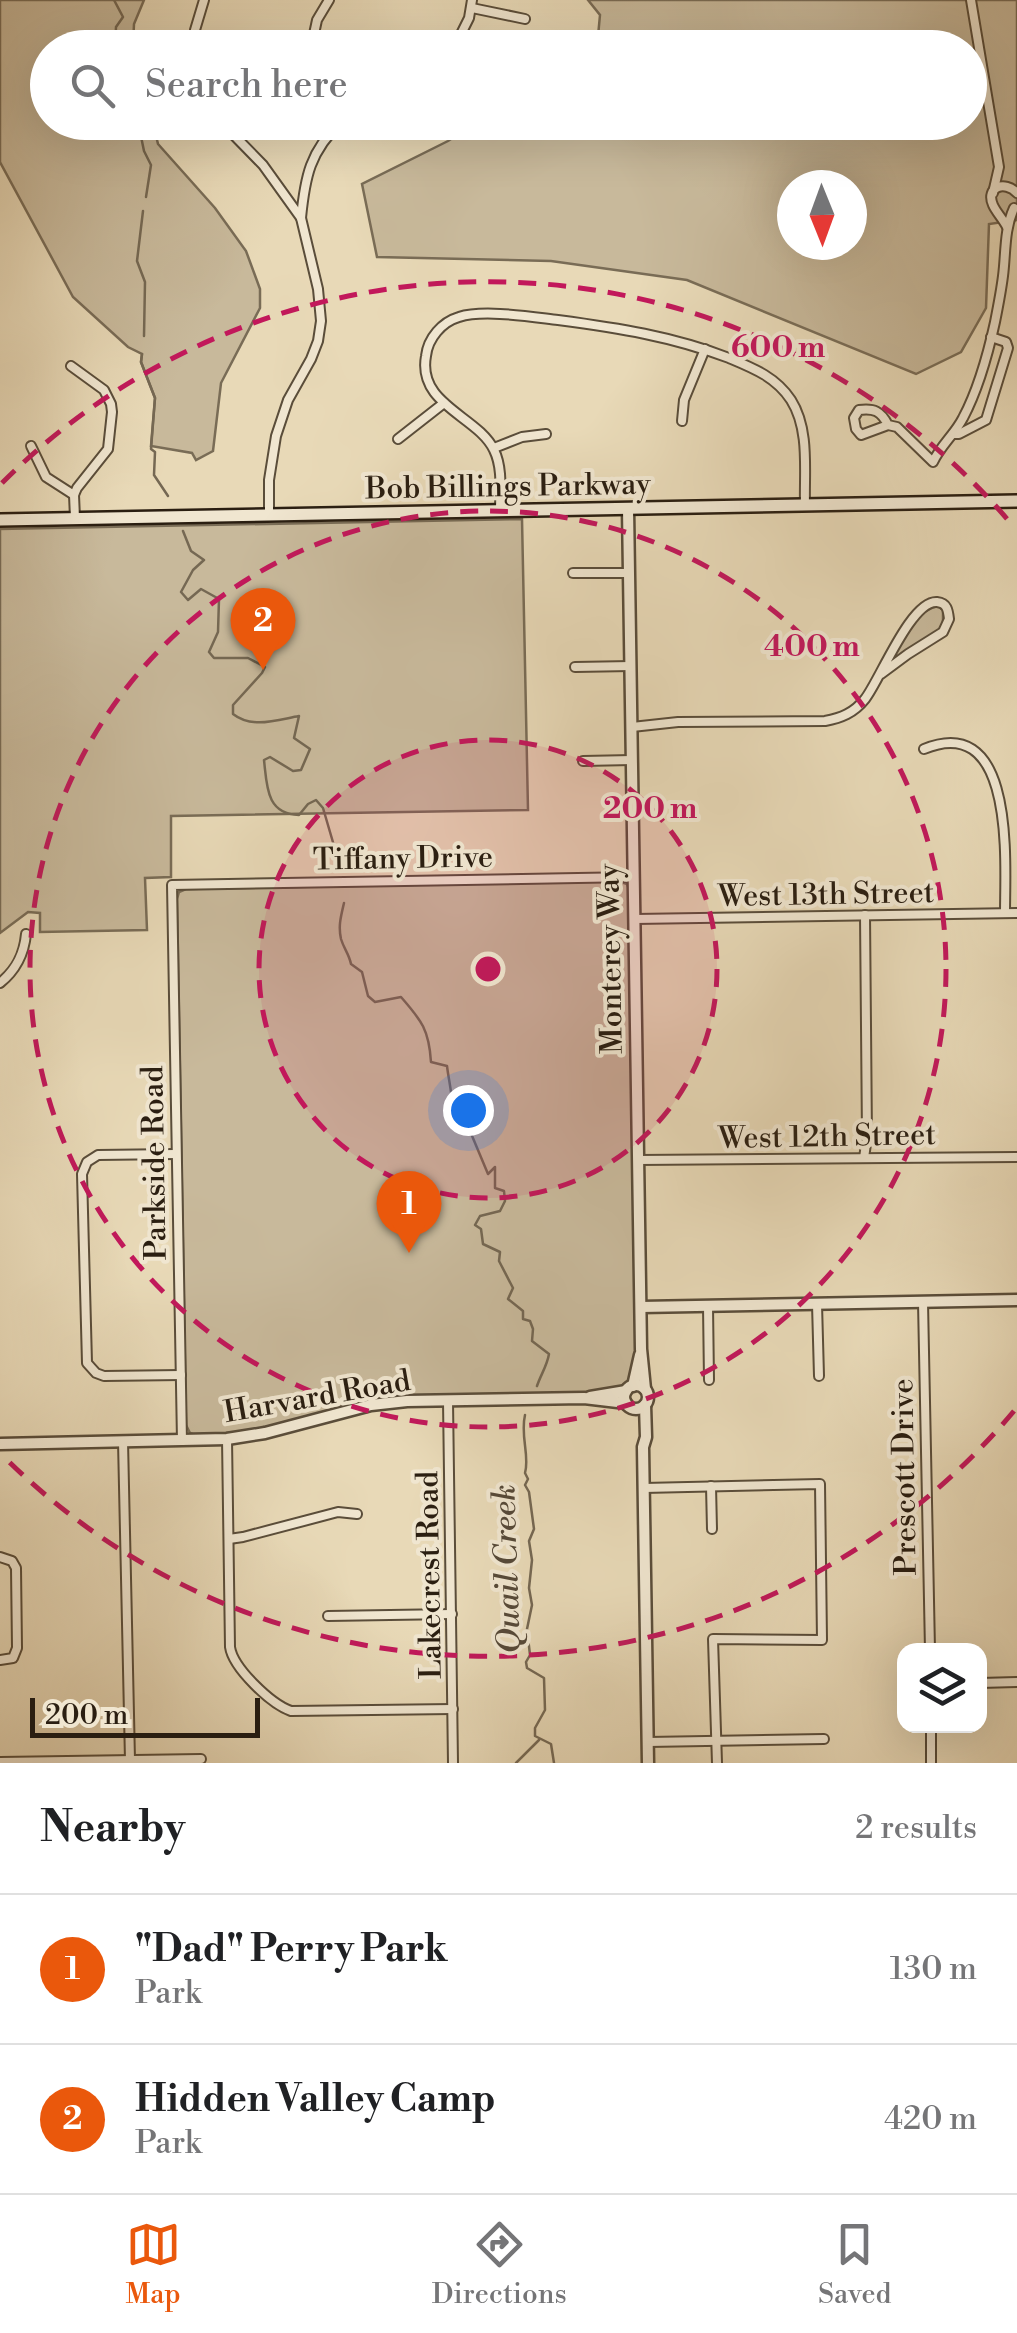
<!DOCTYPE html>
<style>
body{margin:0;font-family:"Libre Bodoni",serif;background:#f2f2f2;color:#202124}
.controls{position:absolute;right:30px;bottom:30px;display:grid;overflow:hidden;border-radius:20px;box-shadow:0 10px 40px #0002}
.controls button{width:90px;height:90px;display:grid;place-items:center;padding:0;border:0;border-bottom:2px solid #e0e0e0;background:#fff;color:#202124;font:50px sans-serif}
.compass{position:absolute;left:777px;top:170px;width:90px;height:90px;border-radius:50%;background:#fff;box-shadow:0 10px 40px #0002;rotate:179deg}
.scale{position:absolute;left:30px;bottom:25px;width:230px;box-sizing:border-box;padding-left:10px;border:5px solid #2a1e11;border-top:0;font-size:28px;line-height:35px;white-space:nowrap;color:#2a1e11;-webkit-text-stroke:8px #f0e6d0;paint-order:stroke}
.you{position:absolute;left:468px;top:1110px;width:35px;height:35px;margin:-25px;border:8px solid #fff;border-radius:50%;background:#1a73e8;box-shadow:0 0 0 15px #1a73e833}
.badge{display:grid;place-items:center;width:65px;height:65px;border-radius:50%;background:#ea580c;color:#fff;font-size:32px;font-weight:700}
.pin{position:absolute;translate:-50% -82px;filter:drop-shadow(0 2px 5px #0008)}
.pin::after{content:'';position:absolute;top:52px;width:35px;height:30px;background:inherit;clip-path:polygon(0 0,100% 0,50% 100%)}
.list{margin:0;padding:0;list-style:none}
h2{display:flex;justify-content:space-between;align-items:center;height:130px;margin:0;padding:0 40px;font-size:42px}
h2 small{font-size:32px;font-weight:400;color:#757577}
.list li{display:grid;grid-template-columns:65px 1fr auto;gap:30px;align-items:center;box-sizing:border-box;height:150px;padding:0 40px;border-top:2px solid #e0e0e0}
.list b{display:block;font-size:38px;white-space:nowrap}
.list p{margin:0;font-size:32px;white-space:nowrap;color:#757577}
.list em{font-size:32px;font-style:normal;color:#757577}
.icon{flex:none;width:55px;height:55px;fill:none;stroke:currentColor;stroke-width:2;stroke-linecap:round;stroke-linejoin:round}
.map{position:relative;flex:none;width:1017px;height:1763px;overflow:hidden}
.search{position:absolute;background:#fff;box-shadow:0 10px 40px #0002;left:30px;right:30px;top:30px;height:110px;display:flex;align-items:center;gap:25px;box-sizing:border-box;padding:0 35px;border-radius:55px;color:#757577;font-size:38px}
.sheet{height:430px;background:#fff}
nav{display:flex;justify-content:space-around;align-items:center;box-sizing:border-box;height:140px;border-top:2px solid #e0e0e0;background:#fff;font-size:28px;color:#757577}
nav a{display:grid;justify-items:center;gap:5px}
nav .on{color:#ea580c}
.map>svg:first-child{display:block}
.green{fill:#c8b99b;stroke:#796c56;stroke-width:2.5;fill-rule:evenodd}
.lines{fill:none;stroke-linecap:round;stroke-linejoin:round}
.stream{stroke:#756853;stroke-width:2.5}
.minor-casing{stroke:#5a4d3a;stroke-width:12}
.tertiary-casing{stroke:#5a4d3a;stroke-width:15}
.secondary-casing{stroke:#2a1e11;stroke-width:16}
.minor{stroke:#f0e6d0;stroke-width:8}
.tertiary{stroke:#f0e6d0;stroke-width:10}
.secondary{stroke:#f0e6d0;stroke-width:11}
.ring{fill:none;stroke:#c2185b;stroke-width:5;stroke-dasharray:18 12}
.labels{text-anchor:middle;stroke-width:8;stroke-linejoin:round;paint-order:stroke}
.street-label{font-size:30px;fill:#2a1e11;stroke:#f0e6d0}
.water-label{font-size:32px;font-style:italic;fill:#564938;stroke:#f0e6d0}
.centre{fill:#c2185b;stroke:#f0e6d0;stroke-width:5}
.ring-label{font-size:30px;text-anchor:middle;font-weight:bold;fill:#c2185b;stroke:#f0e6d0;stroke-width:8;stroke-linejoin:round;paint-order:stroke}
</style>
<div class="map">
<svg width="1017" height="1763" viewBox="0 0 1017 1763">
<rect width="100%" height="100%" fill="#e8d9b7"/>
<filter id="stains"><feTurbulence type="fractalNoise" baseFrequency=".002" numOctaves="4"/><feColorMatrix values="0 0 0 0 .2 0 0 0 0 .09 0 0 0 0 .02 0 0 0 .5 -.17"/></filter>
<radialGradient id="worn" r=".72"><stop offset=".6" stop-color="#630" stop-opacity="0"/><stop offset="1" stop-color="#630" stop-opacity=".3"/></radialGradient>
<g class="green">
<polygon points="0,0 144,0 134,24 133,47 48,48 48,122 153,123 158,144 215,208 246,251 260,289 260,308 221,383 213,451 196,460 192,453 151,446 155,398 141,362 142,354 128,347 73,297 0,162"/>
<path d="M588 0H1017V220L989 224 986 308 961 352 916 374 687 280 551 261 377 257 362 184 448 141 476 123 970 122V48L597 47 600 15ZM792 185H852V245H792Z"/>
<polygon points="522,519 528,810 171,816 171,877 145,878 147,930 40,932 40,913 28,912 0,933 0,529"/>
<path d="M938 606 943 610V624L938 631 887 667C900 645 912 611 938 606Z"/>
<polygon points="618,881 627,884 629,889 636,1353 630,1384 619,1390 569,1394 354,1405 256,1430 198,1436 190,1433 186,1425 177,899 179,892 186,889"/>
</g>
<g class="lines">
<g class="stream">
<polyline points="114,0 123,17 116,27 115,48"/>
<polyline points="138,122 144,151 151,165 146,197"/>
<polyline points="143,211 137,261 145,282 144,336"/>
<polyline points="142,354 141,362 155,398 151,449 155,452 154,475 168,496"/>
<path d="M183 531 191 551 204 560 193 570 181 592 188 600 201 589 219 599 218 632 209 652 214 658H248L265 667 262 673 233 705V714C252 729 277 720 299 716L294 738 310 749 301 770 293 771 270 757 264 760C267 786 266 814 299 815L308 804 316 800 323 808 337 856"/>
<path d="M344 903C341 916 338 926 341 939 344 949 349 954 351 964L362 972 368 996 375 1002 401 997C422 1021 429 1030 431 1062L447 1066C449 1083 454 1100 452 1116L470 1131 488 1174 495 1167V1188L504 1191 505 1201 500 1211 480 1216 475 1225 481 1229 483 1244 500 1252 499 1261 513 1288 508 1299 523 1311V1319L530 1321 533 1329 532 1341 549 1354C547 1366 541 1374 537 1386"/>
<path d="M525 1415C520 1436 530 1456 525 1473L528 1479 525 1485 529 1492 534 1529 529 1541 532 1560 529 1588 532 1605 527 1629 530 1655 526 1662 527 1668 544 1678 545 1710 535 1728V1736L551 1744 554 1763"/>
<polyline points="516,1763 539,1740"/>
</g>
<defs>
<g id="minor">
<polyline points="971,0 999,167 993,193"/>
<polyline points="472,8 525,19"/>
<polyline points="195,48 195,30 204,0"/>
<polyline points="311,48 317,20 329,0"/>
<polyline points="454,48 469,18 472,0"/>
<polyline points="221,122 263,165 301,218 318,289 321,321 318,341 311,359 288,400 276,436 269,480 269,515"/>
<path d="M301 218C305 177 310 151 341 122"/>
<path d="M1007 227C1003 219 996 212 993 205 985 187 1005 180 1017 193"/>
<polyline points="71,366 104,390 111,404 112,412 108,449 77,488 74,495 75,518"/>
<polyline points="682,421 684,400 705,349"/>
<path d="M888 425C881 411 874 408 859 410L854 418 856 429 861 435 888 425 897 427 933 462C941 445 955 434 963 418 979 388 988 354 995 322 998 307 1001 292 1003 276 1006 253 1004 230 1014 208"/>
<polyline points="953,434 959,434 986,420 1008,348 1006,342 991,337"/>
<polyline points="398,439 444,403"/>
<polyline points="31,446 46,477 74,495"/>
<polyline points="494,448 522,437 546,434"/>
<path d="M500 511C500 492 503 468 494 450 478 416 417 405 426 356 428 338 442 322 459 317 483 309 532 317 558 320 618 328 671 336 729 358 753 368 776 377 791 400 810 430 804 471 805 505"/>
<polyline points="573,573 629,573"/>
<polyline points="575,667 631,666"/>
<path d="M632 727 678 722 825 721C841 718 854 713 865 699 880 680 911 600 937 602 947 603 948 610 949 619L943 632 908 654 881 674"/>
<path d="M924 749C1016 711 1005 863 1005 913"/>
<polyline points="583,761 632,760"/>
<polyline points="635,919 1017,913"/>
<path d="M0 983C16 970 24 955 26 934"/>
<polyline points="176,1154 98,1155 87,1162 82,1174 87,1363 96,1373 104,1376 181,1375"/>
<polyline points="864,1158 867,1137 865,915"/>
<polyline points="638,1160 1017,1157"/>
<polyline points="923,1302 930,1650"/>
<polyline points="817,1304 819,1376"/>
<polyline points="708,1306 709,1380"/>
<polyline points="448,1401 453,1763"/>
<path d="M227 1439 230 1647C233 1668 271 1704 291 1711L453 1709"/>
<polyline points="123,1441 130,1760"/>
<polyline points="182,1441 172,885 634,877"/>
<polyline points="711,1486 712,1529"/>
<polyline points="644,1488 820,1484 822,1640 713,1639 717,1763"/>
<polyline points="229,1539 243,1537 338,1512 357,1514"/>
<polyline points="0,1557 12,1561 16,1568 17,1648 13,1658 0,1660"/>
<polyline points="328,1616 452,1614"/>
<polyline points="980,1683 1017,1682"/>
<polyline points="931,1726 931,1763"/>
<polyline points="648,1742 824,1739"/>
<polyline points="0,1762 201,1759"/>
</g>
<g id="tertiary">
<polyline points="628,509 641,1349 645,1389"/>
<polyline points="641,1307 1017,1300"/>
<circle cx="636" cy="1397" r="12"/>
<polyline points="633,1386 640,1355"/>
<polyline points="590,1397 626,1391"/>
<polyline points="645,1405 646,1437 643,1447 648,1763"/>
<polyline points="0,1444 227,1439 265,1433 371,1405 407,1401 584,1398 626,1403"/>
</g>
<polyline id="secondary" points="0,520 1017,501"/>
</defs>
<use href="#minor" class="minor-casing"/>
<use href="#tertiary" class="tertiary-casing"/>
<use href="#secondary" class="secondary-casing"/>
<use href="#minor" class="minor"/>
<use href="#tertiary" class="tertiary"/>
<use href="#secondary" class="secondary"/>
</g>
<circle cx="488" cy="969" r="229" fill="#c2185b" fill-opacity=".12"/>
<g class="ring">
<circle cx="488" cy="969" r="229"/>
<circle cx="488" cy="969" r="458"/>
<path d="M1014 1411A687 687 0 0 1 2 1455M2 483A687 687 0 0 1 1014 527"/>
</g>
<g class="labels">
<g class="street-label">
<text transform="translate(508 486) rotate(-1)" y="10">Bob Billings Parkway</text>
<text transform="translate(403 858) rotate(-1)" y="10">Tiffany Drive</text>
<text transform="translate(826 894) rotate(-1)" y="10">West 13th Street</text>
<text transform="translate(610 959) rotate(-91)" y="10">Monterey Way</text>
<text transform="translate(827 1136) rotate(-1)" y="10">West 12th Street</text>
<text transform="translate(154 1163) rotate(-91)" y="10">Parkside Road</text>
<text transform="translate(317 1396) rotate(-10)" y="10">Harvard Road</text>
<text transform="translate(904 1477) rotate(-91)" y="10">Prescott Drive</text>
<text transform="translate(429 1575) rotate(-91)" y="10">Lakecrest Road</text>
</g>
<g class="water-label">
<text transform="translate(506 1569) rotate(-92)" y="11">Quail Creek</text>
</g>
</g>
<circle cx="488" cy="969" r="15" class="centre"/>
<g class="ring-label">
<text x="778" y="357">600 m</text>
<text x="812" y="656">400 m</text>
<text x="650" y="818">200 m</text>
</g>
<rect width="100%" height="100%" filter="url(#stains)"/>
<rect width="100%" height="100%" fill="url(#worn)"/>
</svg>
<div class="controls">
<button><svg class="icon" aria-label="layers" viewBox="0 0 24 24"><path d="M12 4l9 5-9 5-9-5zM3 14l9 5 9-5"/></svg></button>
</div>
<svg class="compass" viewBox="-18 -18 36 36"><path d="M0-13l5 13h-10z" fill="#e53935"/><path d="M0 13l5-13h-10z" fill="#757577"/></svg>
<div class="scale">200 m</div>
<div class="you"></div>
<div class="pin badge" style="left:409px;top:1253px">1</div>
<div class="pin badge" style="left:263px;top:670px">2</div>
<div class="search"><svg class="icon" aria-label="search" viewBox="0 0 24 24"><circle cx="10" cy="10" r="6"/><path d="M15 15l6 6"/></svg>Search here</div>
</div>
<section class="sheet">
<h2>Nearby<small>2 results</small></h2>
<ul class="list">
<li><span class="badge">1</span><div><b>&quot;Dad&quot; Perry Park</b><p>Park</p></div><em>130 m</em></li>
<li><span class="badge">2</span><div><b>Hidden Valley Camp</b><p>Park</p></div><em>420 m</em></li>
</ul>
</section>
<nav>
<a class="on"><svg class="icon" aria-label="map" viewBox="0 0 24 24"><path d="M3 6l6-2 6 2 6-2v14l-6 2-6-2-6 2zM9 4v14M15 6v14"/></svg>Map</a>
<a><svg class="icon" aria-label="directions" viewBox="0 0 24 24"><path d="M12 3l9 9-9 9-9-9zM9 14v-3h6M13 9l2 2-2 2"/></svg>Directions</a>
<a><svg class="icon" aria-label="saved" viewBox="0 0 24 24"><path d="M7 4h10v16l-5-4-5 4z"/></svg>Saved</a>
</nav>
